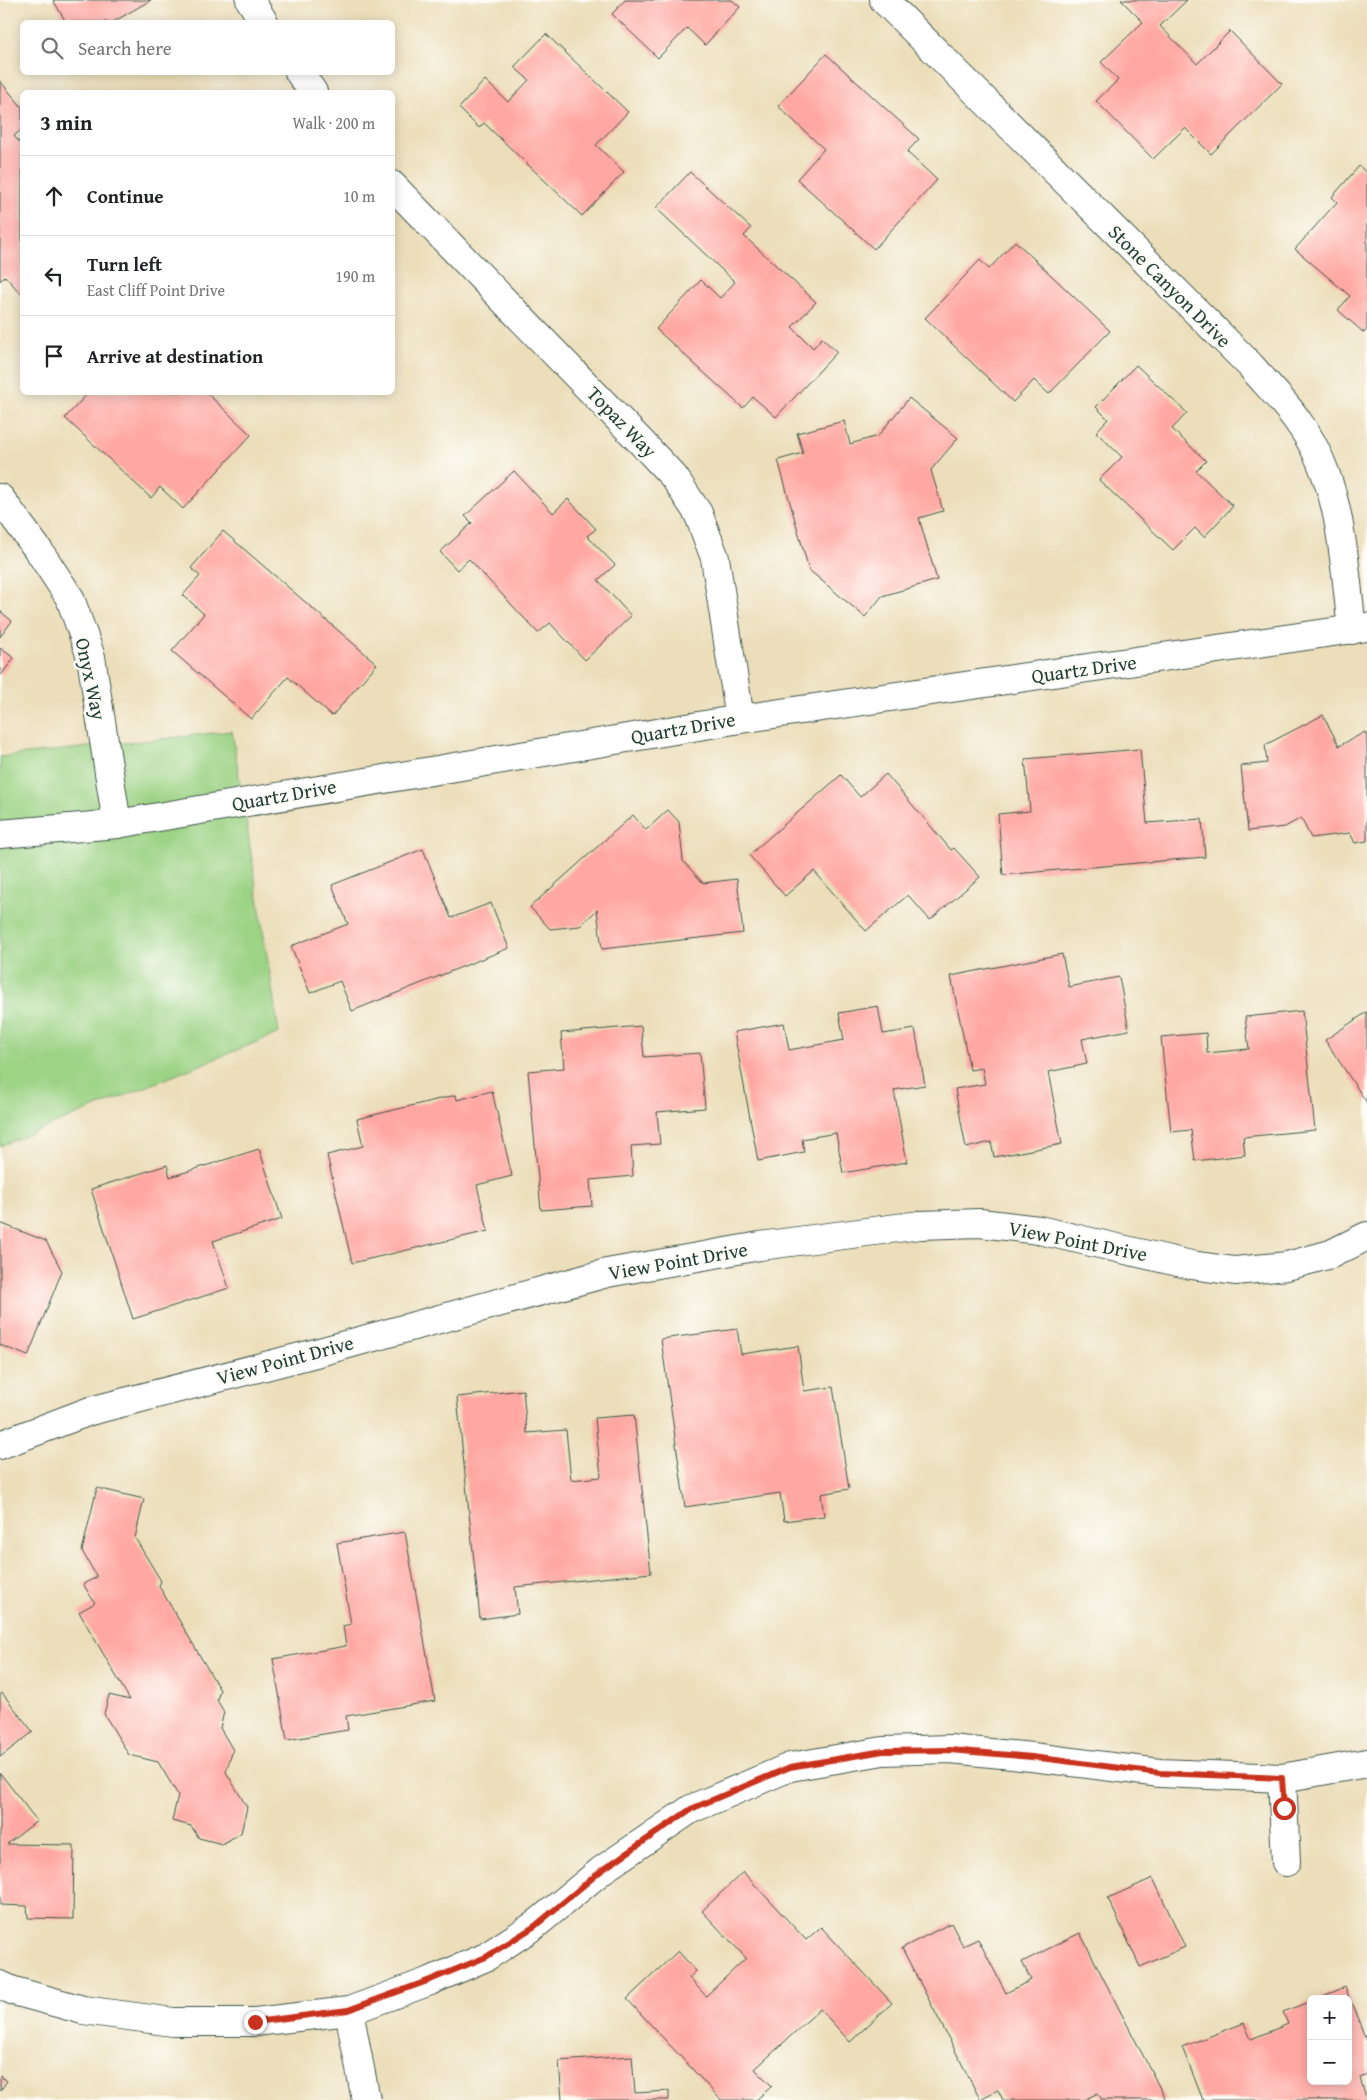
<!DOCTYPE html>
<meta charset="utf-8">
<style>
body{margin:0;font-family:"Gentium Book Plus",serif;background:#f6f6f6;color:#202124}
.controls{position:absolute;right:15px;bottom:15px;display:grid;overflow:hidden;border-radius:8px;box-shadow:0 2px 12px #0003}
.controls button{width:45px;height:45px;display:grid;place-items:center;padding:0;border:0;border-bottom:1px solid #e0e0e0;background:#fff;color:#202124;font:25px sans-serif}
.stop{position:absolute;width:15px;height:15px;margin:-11px;border:4px solid #c8321e;border-radius:50%;background:#fff}
.stop.end{background:#c8321e;border-color:#fff;box-shadow:0 1px 5px #0008}
.list{margin:0;padding:0;list-style:none}
h2{display:flex;justify-content:space-between;align-items:center;height:65px;margin:0;padding:0 20px;font-size:21px}
h2 small{font-size:16px;font-weight:400;color:#757577}
.list li{display:grid;grid-template-columns:32px 1fr auto;gap:15px;align-items:center;box-sizing:border-box;height:80px;padding:0 20px;border-top:1px solid #e0e0e0}
.list b{display:block;font-size:19px;white-space:nowrap}
.list p{margin:0;font-size:16px;white-space:nowrap;color:#757577}
.list em{font-size:16px;font-style:normal;color:#757577}
.icon{flex:none;width:28px;height:28px;fill:none;stroke:currentColor;stroke-width:2;stroke-linecap:round;stroke-linejoin:round}
.map{position:relative;flex:none;width:1367px;height:2100px;overflow:hidden}
.search{position:absolute;background:#fff;box-shadow:0 2px 12px #0003;left:20px;top:20px;width:375px;height:55px;display:flex;align-items:center;gap:12px;box-sizing:border-box;padding:0 18px;border-radius:8px;color:#757577;font-size:19px}
.panel{position:absolute;background:#fff;box-shadow:0 2px 12px #0003;left:20px;top:90px;width:375px;height:305px;border-radius:8px}
.map>svg:first-child{display:block}
.green{fill:#9cd385;stroke:#5e885c}
.building{fill:#ffa8a3}
.lines{fill:none;stroke-linecap:round;stroke-linejoin:round}
.minor-casing{stroke:#3e5548;stroke-width:30}
.minor{stroke:#fff;stroke-width:28}
.route{stroke:#c8321e;stroke-width:6}
.labels{text-anchor:middle;stroke-width:5;stroke-linejoin:round;paint-order:stroke}
.street-label{font-size:20px;fill:#1f3d34;stroke:#fdfcf7}
</style>
<div class="map">
<svg width="1367" height="2100" viewBox="0 0 1367 2100">
<rect width="100%" height="100%" fill="#fdfcf7"/>
<filter id="ink" filterUnits="userSpaceOnUse"><feTurbulence type="fractalNoise" baseFrequency=".02" numOctaves="2"/><feDisplacementMap in="SourceGraphic" scale="10" xChannelSelector="R" yChannelSelector="G"/><feConvolveMatrix kernelMatrix="1 2 1 2 8 2 1 2 1" color-interpolation-filters="sRGB"/></filter>
<filter id="wash" filterUnits="userSpaceOnUse"><feTurbulence type="fractalNoise" baseFrequency=".0096" numOctaves="4" result="noise"/><feDisplacementMap in="SourceGraphic" scale="20" xChannelSelector="R" yChannelSelector="G"/><feGaussianBlur stdDeviation="1.12" result="paint"/><feColorMatrix in="noise" values="0 0 0 0 0 0 0 0 0 0 0 0 0 0 0 0 0 1.4 0 .05"/><feComposite in="paint" operator="in"/></filter>
<g filter="url(#wash)">
<rect width="100%" height="100%" fill="#ecdeba"/>
<polygon class="green" points="232,731 279,1033 0,1146 0,757"/>
<g id="blocks">
<g class="building">
<polygon points="53,0 151,0 113,22 66,22"/>
<polygon points="625,0 732,0 740,7 705,45 687,28 658,58 612,14"/>
<polygon points="1121,0 1187,0 1160,26 1197,64 1230,31 1282,84 1211,154 1185,128 1153,159 1096,101 1118,80 1101,62 1143,22"/>
<polygon points="546,34 628,112 596,145 624,172 582,216 484,123 479,128 459,108 485,80 508,102 529,80 514,67"/>
<polygon points="826,54 919,139 907,152 937,180 874,249 797,179 824,149 778,106"/>
<polygon points="0,81 22,107 22,129 14,136 22,145 22,295 5,276 0,281"/>
<polygon points="1359,166 1367,173 1367,329 1364,333 1338,310 1350,296 1295,249 1337,202 1332,197"/>
<polygon points="690,172 751,228 744,236 816,302 792,327 813,348 822,338 837,352 776,417 753,397 743,408 656,329 701,280 720,298 735,282 656,208"/>
<polygon points="1015,241 1110,331 1049,394 1034,380 1013,402 925,318 980,260 989,269"/>
<polygon points="1136,365 1187,413 1172,429 1206,461 1196,471 1233,506 1204,537 1195,528 1173,550 1099,480 1122,457 1096,432 1108,419 1096,407"/>
<polygon points="89,392 206,392 251,435 183,509 160,487 151,498 65,418"/>
<polygon points="909,398 958,438 931,470 943,511 919,518 937,580 882,596 865,617 809,570 778,460 803,453 797,433 844,421 850,444 878,436"/>
<polygon points="514,471 553,513 568,499 596,529 587,536 615,565 598,580 631,616 585,660 550,623 538,633 469,559 457,570 440,552 472,523 465,516"/>
<polygon points="223,531 377,664 332,716 288,677 251,719 172,651 204,614 183,595 200,576 191,568"/>
<polygon points="0,611 12,621 0,637"/>
<polygon points="0,648 14,658 0,676"/>
<polygon points="1323,715 1339,746 1365,732 1367,736 1367,841 1355,843 1350,833 1311,838 1301,818 1285,827 1248,831 1241,766 1267,763 1265,745"/>
<polygon points="1140,749 1147,823 1202,819 1205,857 1003,875 998,814 1030,811 1025,759"/>
<polygon points="886,774 951,850 954,848 980,877 930,920 908,895 866,931 814,871 785,896 749,855 841,775 860,797"/>
<polygon points="668,810 679,822 683,861 703,883 737,879 743,933 602,949 597,910 580,926 550,929 530,907 633,815 646,830"/>
<polygon points="423,849 451,918 491,903 509,948 352,1011 340,981 310,993 291,946 348,924 332,885"/>
<polygon points="1062,954 1069,987 1119,977 1129,1030 1082,1039 1087,1064 1048,1072 1062,1144 994,1157 991,1142 966,1148 955,1089 985,1084 982,1068 970,1070 951,976"/>
<polygon points="878,1006 883,1034 915,1029 925,1085 894,1090 907,1162 843,1173 836,1133 802,1139 804,1152 758,1161 734,1032 784,1023 789,1050 844,1040 839,1013"/>
<polygon points="1302,1011 1315,1130 1243,1137 1245,1155 1195,1161 1191,1130 1171,1132 1161,1037 1206,1033 1207,1053 1249,1049 1245,1017"/>
<polygon points="1367,1012 1367,1103 1325,1040"/>
<polygon points="641,1026 644,1057 700,1053 705,1108 657,1112 660,1144 631,1146 633,1176 590,1180 592,1206 541,1210 528,1071 564,1068 561,1033"/>
<polygon points="492,1091 512,1176 477,1185 488,1231 352,1263 327,1155 363,1146 357,1119 456,1095 457,1100"/>
<polygon points="259,1149 282,1219 213,1241 229,1288 133,1319 91,1189 167,1165 170,1177"/>
<polygon points="0,1223 46,1241 62,1271 28,1356 0,1345"/>
<polygon points="737,1329 741,1354 798,1346 804,1391 833,1387 849,1489 821,1494 824,1516 784,1521 780,1493 685,1507 661,1339"/>
<polygon points="523,1390 527,1433 566,1430 571,1480 601,1477 595,1418 634,1415 651,1573 515,1587 518,1614 480,1619 457,1397"/>
<polygon points="97,1488 144,1499 135,1538 161,1581 159,1586 220,1690 217,1700 224,1712 220,1728 233,1750 226,1772 247,1807 241,1833 222,1844 199,1838 191,1826 172,1821 178,1795 158,1762 129,1755 104,1714 109,1695 130,1700 79,1612 95,1603 83,1584 97,1577 82,1551"/>
<polygon points="405,1532 435,1701 346,1716 348,1730 287,1740 273,1659 346,1646 343,1626 351,1624 337,1543"/>
<polygon points="2,1693 33,1732 0,1757 0,1695"/>
<polygon points="0,1773 37,1821 7,1844 74,1845 73,1919 28,1918 27,1906 0,1905"/>
<polygon points="743,1872 806,1940 821,1927 892,2003 850,2042 820,2009 755,2069 772,2086 756,2100 721,2100 627,1999 678,1951 696,1971 689,1978 706,1996 746,1958 702,1911"/>
<polygon points="1153,1878 1185,1947 1140,1967 1108,1898"/>
<polygon points="951,1923 963,1946 978,1939 1006,1993 1031,1980 1022,1962 1080,1933 1166,2100 1102,2100 1098,2093 1084,2100 1003,2100 998,2090 980,2099 902,1948"/>
<polygon points="1345,1987 1367,2042 1367,2075 1360,2078 1367,2100 1203,2100 1182,2047 1244,2023 1251,2039 1288,2024 1283,2012 1311,2001 1311,2081 1348,2081 1348,1999 1316,1999"/>
<polygon points="632,2056 635,2093 669,2091 669,2100 562,2100 559,2061"/>
<polygon points="0,2076 7,2081 0,2091"/>
</g>
</g>
</g>
<g filter="url(#ink)">
<use href="#blocks" fill-opacity="0" stroke="#3e5548" stroke-width="1"/>
<g class="lines">
<defs>
<g id="minor">
<polyline points="250,0 264,22"/>
<path d="M884 0 1250 365C1266 384 1285 402 1299 423 1342 482 1344 560 1352 630"/>
<polyline points="299,72 313,92"/>
<polyline points="392,185 642,443 674,477 698,513 715,558 740,719"/>
<polyline points="0,498 39,551 70,598 91,657 117,824"/>
<polyline points="0,834 117,824 740,719 1367,627"/>
<polyline points="0,1445 90,1411 312,1354 607,1273 760,1246 920,1225 980,1223 1039,1230 1191,1265 1235,1271 1287,1266 1331,1254 1367,1236"/>
<polyline points="1282,1778 1286,1862"/>
<polyline points="0,1985 14,1991 83,2010 173,2022 255,2022 349,2011 430,1981 486,1957 535,1925 602,1870 691,1809 790,1767 883,1751 950,1749 1032,1757 1160,1773 1282,1778 1367,1763"/>
<polyline points="349,2011 366,2100"/>
</g>
</defs>
<use href="#minor" class="minor-casing"/>
<use href="#minor" class="minor"/>
</g>
</g>
<g class="lines" filter="url(#ink)">
<polyline class="route" points="255,2022 348,2010 430,1980 486,1957 535,1926 602,1870 691,1809 790,1767 883,1751 950,1750 1032,1757 1160,1773 1282,1778 1284,1808"/>
</g>
<g class="labels">
<g class="street-label">
<text transform="translate(1170 286) rotate(45)" y="7">Stone Canyon Drive</text>
<text transform="translate(622 422) rotate(46)" y="7">Topaz Way</text>
<text transform="translate(1084 669) rotate(-8)" y="7">Quartz Drive</text>
<text transform="translate(91 679) rotate(78)" y="7">Onyx Way</text>
<text transform="translate(683 728) rotate(-10)" y="7">Quartz Drive</text>
<text transform="translate(284 795) rotate(-10)" y="7">Quartz Drive</text>
<text transform="translate(1078 1241) rotate(11)" y="7">View Point Drive</text>
<text transform="translate(678 1261) rotate(-10)" y="7">View Point Drive</text>
<text transform="translate(285 1360) rotate(-15)" y="7">View Point Drive</text>
</g>
</g>
</svg>
<div class="controls">
<button>+</button>
<button>−</button>
</div>
<div class="stop" style="left:1284px;top:1808px"></div>
<div class="stop end" style="left:255px;top:2022px"></div>
<div class="search"><svg class="icon" aria-label="search" viewBox="0 0 24 24"><circle cx="10" cy="10" r="6"/><path d="M15 15l6 6"/></svg>Search here</div>
<section class="panel">
<h2>3 min<small>Walk · 200 m</small></h2>
<ul class="list">
<li><svg class="icon" aria-label="ahead" viewBox="0 0 24 24"><path d="M12 20V5M6 11l6-6 6 6"/></svg><div><b>Continue</b></div><em>10 m</em></li>
<li><svg class="icon" aria-label="left" viewBox="0 0 24 24"><path d="M17 20v-9H6M10 6l-5 5 5 5"/></svg><div><b>Turn left</b><p>East Cliff Point Drive</p></div><em>190 m</em></li>
<li><svg class="icon" aria-label="arrive" viewBox="0 0 24 24"><path d="M6 21V4h12l-3 4 3 4H6"/></svg><div><b>Arrive at destination</b></div></li>
</ul>
</section>
</div>
